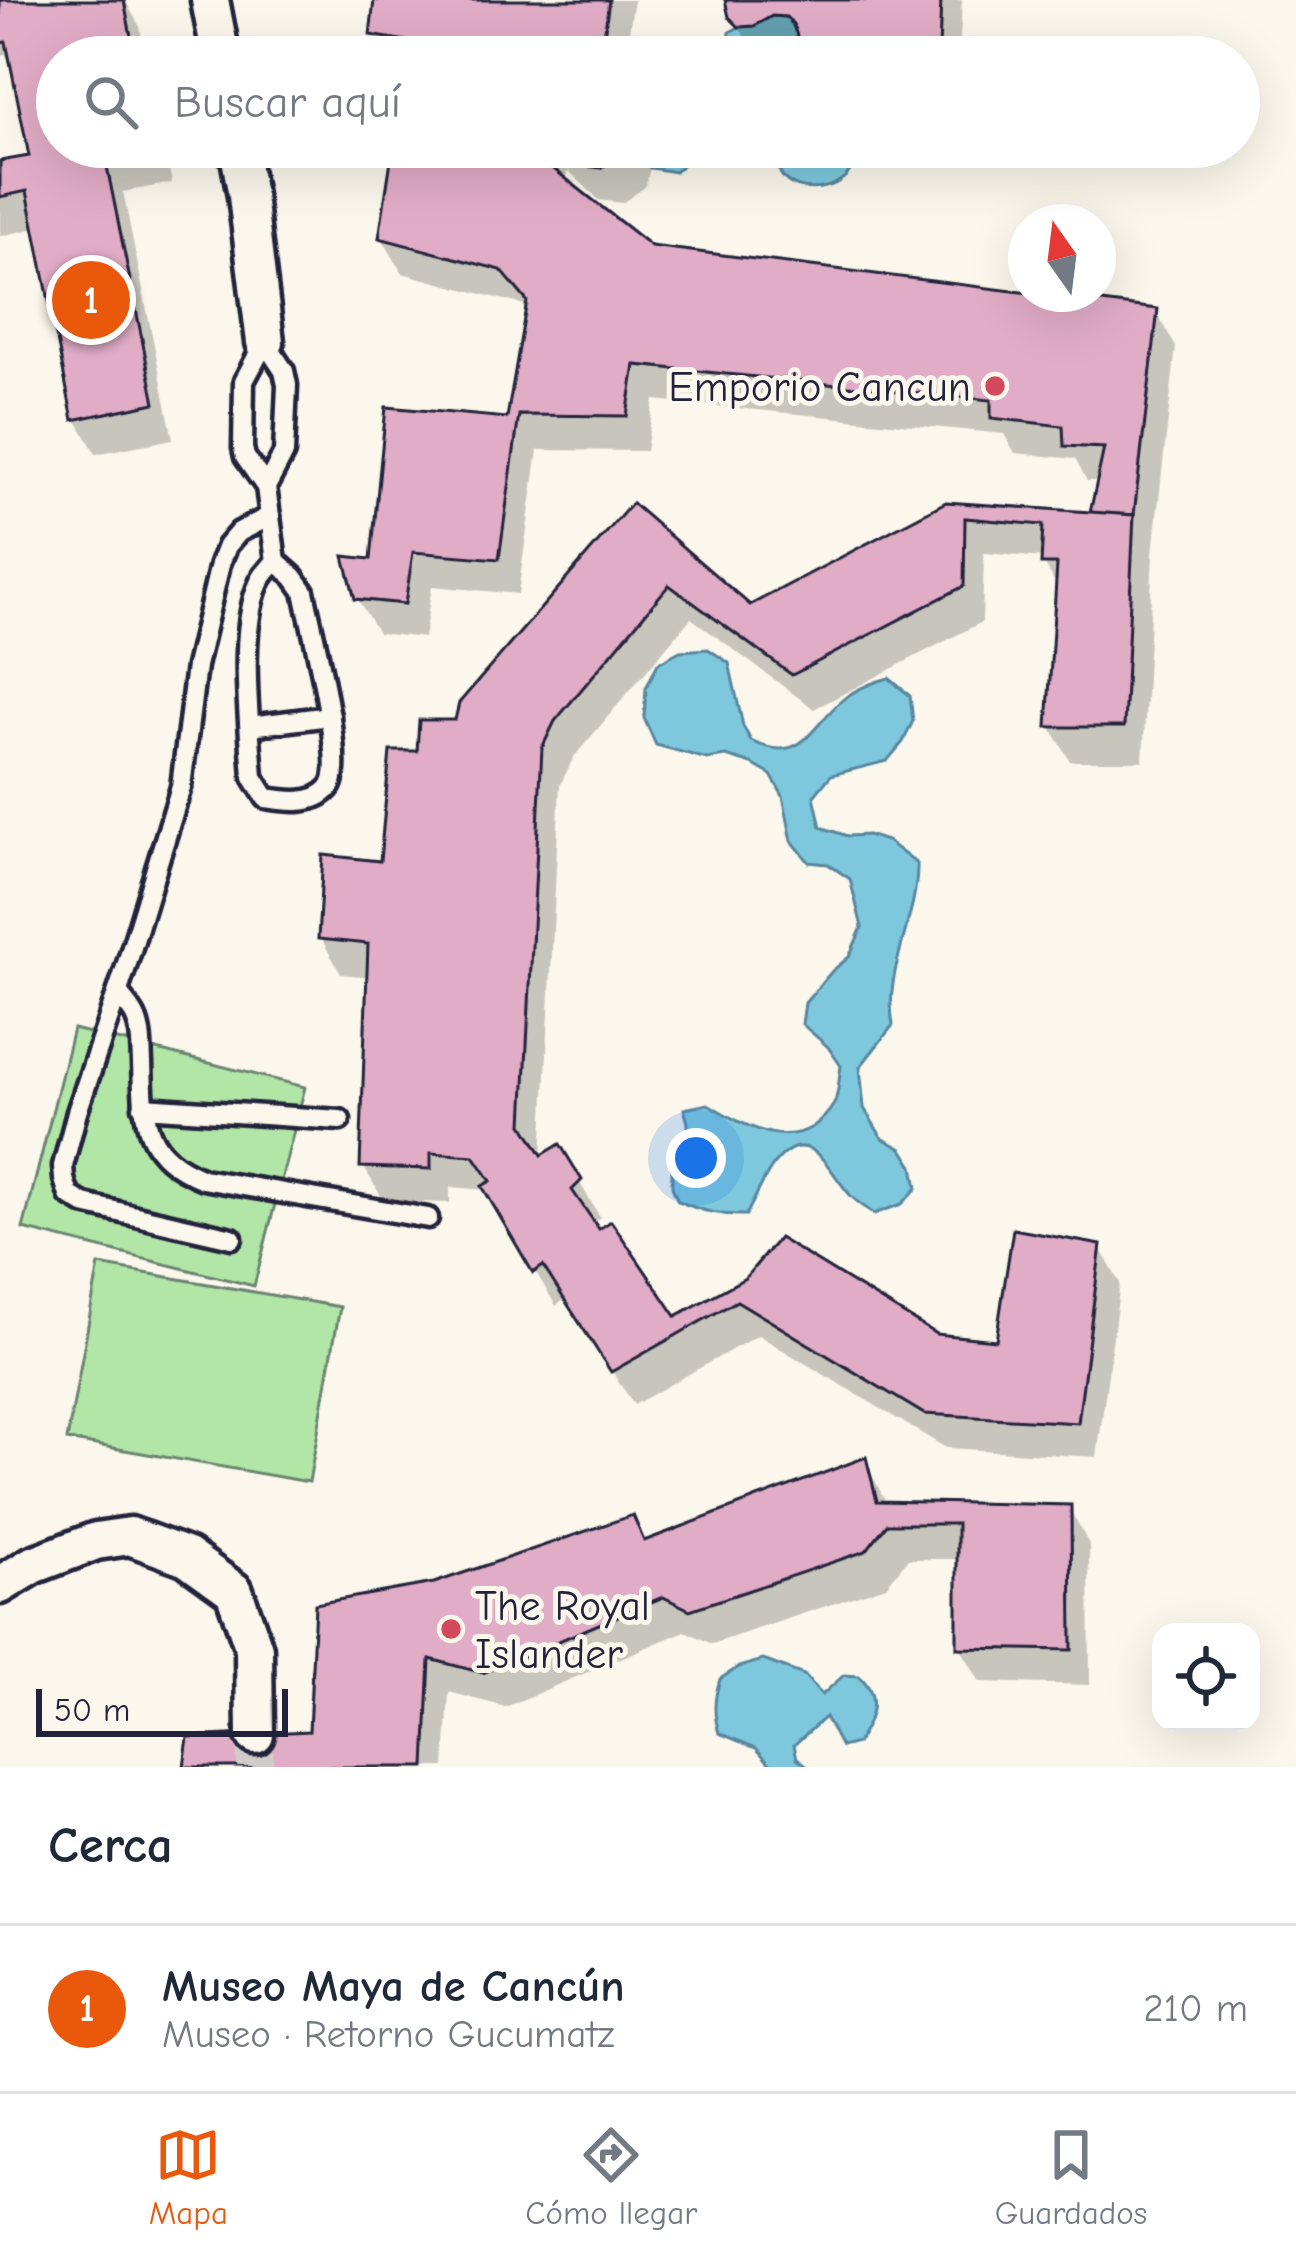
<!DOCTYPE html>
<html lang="es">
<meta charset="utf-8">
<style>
body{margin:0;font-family:"Comic Neue",sans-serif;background:#f6f6f7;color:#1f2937}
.controls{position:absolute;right:36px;bottom:36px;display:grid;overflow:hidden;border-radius:24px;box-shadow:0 12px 48px #0002}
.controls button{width:108px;height:108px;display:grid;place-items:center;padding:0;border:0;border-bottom:3px solid #e0e1e3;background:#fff;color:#1f2937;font:60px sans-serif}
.compass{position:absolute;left:1008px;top:204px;width:108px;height:108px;border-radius:50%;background:#fff;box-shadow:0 12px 48px #0002;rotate:346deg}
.scale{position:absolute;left:36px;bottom:30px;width:252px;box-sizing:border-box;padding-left:12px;border:6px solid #22223b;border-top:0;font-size:33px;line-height:42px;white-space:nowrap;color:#22223b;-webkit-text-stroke:9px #fbf7ec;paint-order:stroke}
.you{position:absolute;left:696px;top:1158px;width:42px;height:42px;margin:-30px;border:9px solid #fff;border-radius:50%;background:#1a73e8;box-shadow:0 0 0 18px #1a73e833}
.badge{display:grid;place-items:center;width:78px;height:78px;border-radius:50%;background:#ea580c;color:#fff;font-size:39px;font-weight:700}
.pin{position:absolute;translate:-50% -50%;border:6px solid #fff;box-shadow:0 3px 12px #0006}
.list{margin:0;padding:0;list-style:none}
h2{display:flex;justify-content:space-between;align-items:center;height:156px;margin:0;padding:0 48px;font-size:51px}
h2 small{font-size:39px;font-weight:400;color:#747a83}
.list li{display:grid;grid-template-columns:78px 1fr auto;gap:36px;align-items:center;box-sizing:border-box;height:168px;padding:0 48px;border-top:3px solid #e0e1e3}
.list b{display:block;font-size:45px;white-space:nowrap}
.list p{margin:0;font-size:39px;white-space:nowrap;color:#747a83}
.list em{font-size:39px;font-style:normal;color:#747a83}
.icon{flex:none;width:66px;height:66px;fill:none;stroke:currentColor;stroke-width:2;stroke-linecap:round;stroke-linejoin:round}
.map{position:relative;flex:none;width:1296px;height:1767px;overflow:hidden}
.search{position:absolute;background:#fff;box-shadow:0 12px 48px #0002;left:36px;right:36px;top:36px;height:132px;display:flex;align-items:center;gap:30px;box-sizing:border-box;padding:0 42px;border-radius:66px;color:#747a83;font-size:45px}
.sheet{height:324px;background:#fff}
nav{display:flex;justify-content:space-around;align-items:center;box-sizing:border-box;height:168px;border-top:3px solid #e0e1e3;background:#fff;font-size:33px;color:#747a83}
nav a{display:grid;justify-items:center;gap:6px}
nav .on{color:#ea580c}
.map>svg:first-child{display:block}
.green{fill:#b2e6a7;stroke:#6a8471;stroke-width:3}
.water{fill:#7ec8de;stroke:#59869d;stroke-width:3}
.shadow{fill:#0003}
.building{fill:#e1acc6;stroke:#22223b;stroke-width:3}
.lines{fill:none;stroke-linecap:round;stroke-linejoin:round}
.street-tunnel{stroke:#d0ccc9;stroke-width:36;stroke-dasharray:36 18;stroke-linecap:butt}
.lane-casing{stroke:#22223b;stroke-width:27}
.street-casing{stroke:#22223b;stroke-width:45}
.lane{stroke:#fbf7ec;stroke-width:18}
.street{stroke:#fbf7ec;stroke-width:36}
.poi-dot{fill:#d1495b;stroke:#fbf7ec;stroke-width:4.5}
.labels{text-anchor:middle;stroke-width:10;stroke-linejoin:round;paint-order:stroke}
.poi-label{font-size:42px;fill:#22223b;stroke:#fbf7ec;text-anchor:end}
</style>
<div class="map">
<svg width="1296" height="1767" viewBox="0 0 1296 1767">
<rect width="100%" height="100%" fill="#fbf7ec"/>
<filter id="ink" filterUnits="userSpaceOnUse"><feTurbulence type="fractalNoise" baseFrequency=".00833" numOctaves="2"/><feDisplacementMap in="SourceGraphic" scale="24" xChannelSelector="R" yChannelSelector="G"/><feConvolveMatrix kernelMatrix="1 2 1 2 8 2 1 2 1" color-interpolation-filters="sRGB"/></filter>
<g filter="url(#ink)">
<g class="green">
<polygon points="73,1029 305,1087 254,1286 23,1229"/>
<polygon points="99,1265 340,1307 309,1482 67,1440"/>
</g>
<g class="water">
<path d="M772 16 786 17C795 26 801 44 810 57H782L755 51 744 57H694C700 42 714 40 729 41L730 32 739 27 754 26Z"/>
<polygon points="640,147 712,147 707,151 698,150 675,172 650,168"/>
<path d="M774 147H853C853 152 854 162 852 167 842 191 798 197 782 176 777 169 775 156 774 147Z"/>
<path d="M708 649 729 663 743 726 751 741C800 764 807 733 838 704 852 690 870 683 889 678L910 696 913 721 903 742 887 761 831 775 814 796 821 827 847 836 868 835 887 841 917 864C918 917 883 973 893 1025L860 1067 864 1108 882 1138 902 1149 913 1166 917 1188 902 1204 874 1214C866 1208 858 1203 851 1196 830 1174 810 1119 774 1164 765 1175 754 1201 746 1215 721 1216 701 1211 678 1201L672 1187V1166L688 1144V1123L684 1109 708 1104C749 1129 801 1158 834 1104 839 1094 839 1077 841 1066L828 1047 802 1024 805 1003 832 971 849 957 862 927 850 879 828 864 809 862 792 841 783 796 771 775 752 764 726 756 707 759 656 745 644 718 646 688 658 663 680 651Z"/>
<path d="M763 1660 804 1675 822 1695 844 1675 859 1676C882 1696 872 1719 857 1743L841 1747 825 1717 794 1745 797 1758 809 1767H773L756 1748 719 1733C713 1713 714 1699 720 1679L739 1667Z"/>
</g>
<g class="shadow">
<polygon points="0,0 125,0 140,27 146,57 57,57 57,147 164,147 172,183 123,192 173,439 96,454 76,419 37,228 0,236 0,164 33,158 15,71 5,54 0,56"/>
<polygon points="377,0 634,0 625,57 386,57 373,35"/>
<polygon points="728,0 962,0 959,57 811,57 808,51 793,51 782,57 757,57 732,16"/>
<polygon points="396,147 639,147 650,168 645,187 622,203 599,200 569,171 563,180 650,249 1156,312 1176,347 1153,553 1143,761 1070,761 1050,726 1058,588 1044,563 1044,558 984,553 982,622 814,709 691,618 574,757 560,785 542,1158 559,1148 600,1217 592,1224 675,1320 747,1280 935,1337 998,1343 1100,1248 1120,1283 1097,1457 946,1448 758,1335 634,1405 565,1299 556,1306 487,1190 450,1187 450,1203 384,1201 363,1166 370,977 341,974 321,938 383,864 420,754 457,723 632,507 750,608 946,505 1092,516 1100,481 1087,481 1075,459 1015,453 1004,434 654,400 646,451 538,450 518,594 432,586 424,638 378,633 357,598 374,563 509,421 529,311 524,305 402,273 382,238"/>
<polygon points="865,1461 887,1504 1069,1508 1089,1544 1090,1685 980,1682 960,1647 960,1559 908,1559 886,1586 712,1644 685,1631 505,1707 449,1692 445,1767 188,1767 311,1734 435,1586 632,1519 646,1543"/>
</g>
<g class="building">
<polygon points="0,0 124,0 135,57 57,57 57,147 153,147 105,157 155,403 73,420 27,191 0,197 0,161 29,156 6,42 0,43"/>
<polygon points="374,0 609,0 601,57 443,57 443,47 370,35"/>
<polygon points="725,0 941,0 939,49 883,46 872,57 810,57 798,39 793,24 786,17 772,16 754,26 739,27 729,17"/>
<polygon points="393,147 542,147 536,155 651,246 1158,309 1134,515 1090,513 1104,448 1064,446 1063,426 991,418 991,400 635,365 627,416 519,415 499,559 413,552 405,604 355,599 344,556 371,559 386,407 507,418 527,301 501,270 379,238"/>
<polygon points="557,147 627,147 626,151 601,168 576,165"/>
<polygon points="946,502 1134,515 1124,727 1047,727 1057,564 1041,564 1043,525 965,518 964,586 792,675 669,585 555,721 542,748 523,1124 542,1155 560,1144 582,1180 572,1190 599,1229 611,1221 676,1316 745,1278 779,1238 936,1334 996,1340 1013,1229 1101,1245 1078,1423 924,1414 737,1301 611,1372 543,1266 533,1273 482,1186 491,1181 474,1156 431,1153 431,1169 360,1167 368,944 318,939 323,855 380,861 390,751 417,751 419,720 455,720 459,703 632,503 750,605"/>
<polygon points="866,1457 877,1501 1071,1505 1072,1650 957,1648 957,1524 887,1524 866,1551 690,1610 663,1597 483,1673 430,1659 425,1767 184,1767 188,1737 309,1731 315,1604 434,1583 633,1515 644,1541"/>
</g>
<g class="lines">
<polyline class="street-tunnel" points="255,1767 255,1735"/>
<defs>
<g id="lane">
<polyline points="266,487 284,453 287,385 284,371 265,342 244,381 243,448 245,457 266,487 276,561"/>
<path d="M276 561 294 577 304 591C310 623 348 768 329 788 313 806 286 801 266 798L253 777C250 727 236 618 263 576 267 571 271 566 276 561Z"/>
<polyline points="250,726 330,716"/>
<path d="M118 993C123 1000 131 1008 135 1016 142 1030 141 1047 142 1063 144 1122 142 1154 203 1179L428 1218"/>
<polyline points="143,1107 340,1120"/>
<polyline points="232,1238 84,1204 69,1195 64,1179 63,1166 77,1112 125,970 181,787 196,666 220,564 227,546 239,532 270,516"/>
</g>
<g id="street">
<polyline points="210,0 221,57"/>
<polyline points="238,147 247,196 265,342"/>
<polyline points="0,1585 33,1565 96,1541 130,1536 187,1557 234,1591 254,1649 255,1735"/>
</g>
</defs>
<use href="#lane" class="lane-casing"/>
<use href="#street" class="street-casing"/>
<use href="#lane" class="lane"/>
<use href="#street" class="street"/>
</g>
</g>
<g class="poi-dot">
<circle cx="995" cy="386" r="12"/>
<circle cx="451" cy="1629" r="12"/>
</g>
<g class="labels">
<g class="poi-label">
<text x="971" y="401">Emporio Cancun</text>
<text x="475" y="1620" text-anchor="start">The Royal<tspan x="475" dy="48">Islander</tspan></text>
</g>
</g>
</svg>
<div class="controls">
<button><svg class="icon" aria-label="locate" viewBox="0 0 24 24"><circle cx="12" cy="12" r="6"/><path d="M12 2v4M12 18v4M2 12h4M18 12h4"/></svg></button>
</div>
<svg class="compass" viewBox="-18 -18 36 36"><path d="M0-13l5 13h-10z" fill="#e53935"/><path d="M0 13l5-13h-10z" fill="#747a83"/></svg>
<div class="scale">50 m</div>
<div class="you"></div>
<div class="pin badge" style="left:91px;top:300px">1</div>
<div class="search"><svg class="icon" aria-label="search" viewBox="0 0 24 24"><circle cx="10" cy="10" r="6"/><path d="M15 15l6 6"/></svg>Buscar aquí</div>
</div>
<section class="sheet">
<h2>Cerca<small></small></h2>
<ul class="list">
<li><span class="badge">1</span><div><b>Museo Maya de Cancún</b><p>Museo · Retorno Gucumatz</p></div><em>210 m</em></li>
</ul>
</section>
<nav>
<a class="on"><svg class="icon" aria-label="map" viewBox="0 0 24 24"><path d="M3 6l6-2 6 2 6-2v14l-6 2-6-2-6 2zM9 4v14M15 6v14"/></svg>Mapa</a>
<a><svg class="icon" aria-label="directions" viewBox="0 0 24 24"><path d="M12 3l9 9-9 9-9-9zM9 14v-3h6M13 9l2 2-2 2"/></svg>Cómo llegar</a>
<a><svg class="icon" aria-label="saved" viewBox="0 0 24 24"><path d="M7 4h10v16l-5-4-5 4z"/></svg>Guardados</a>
</nav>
